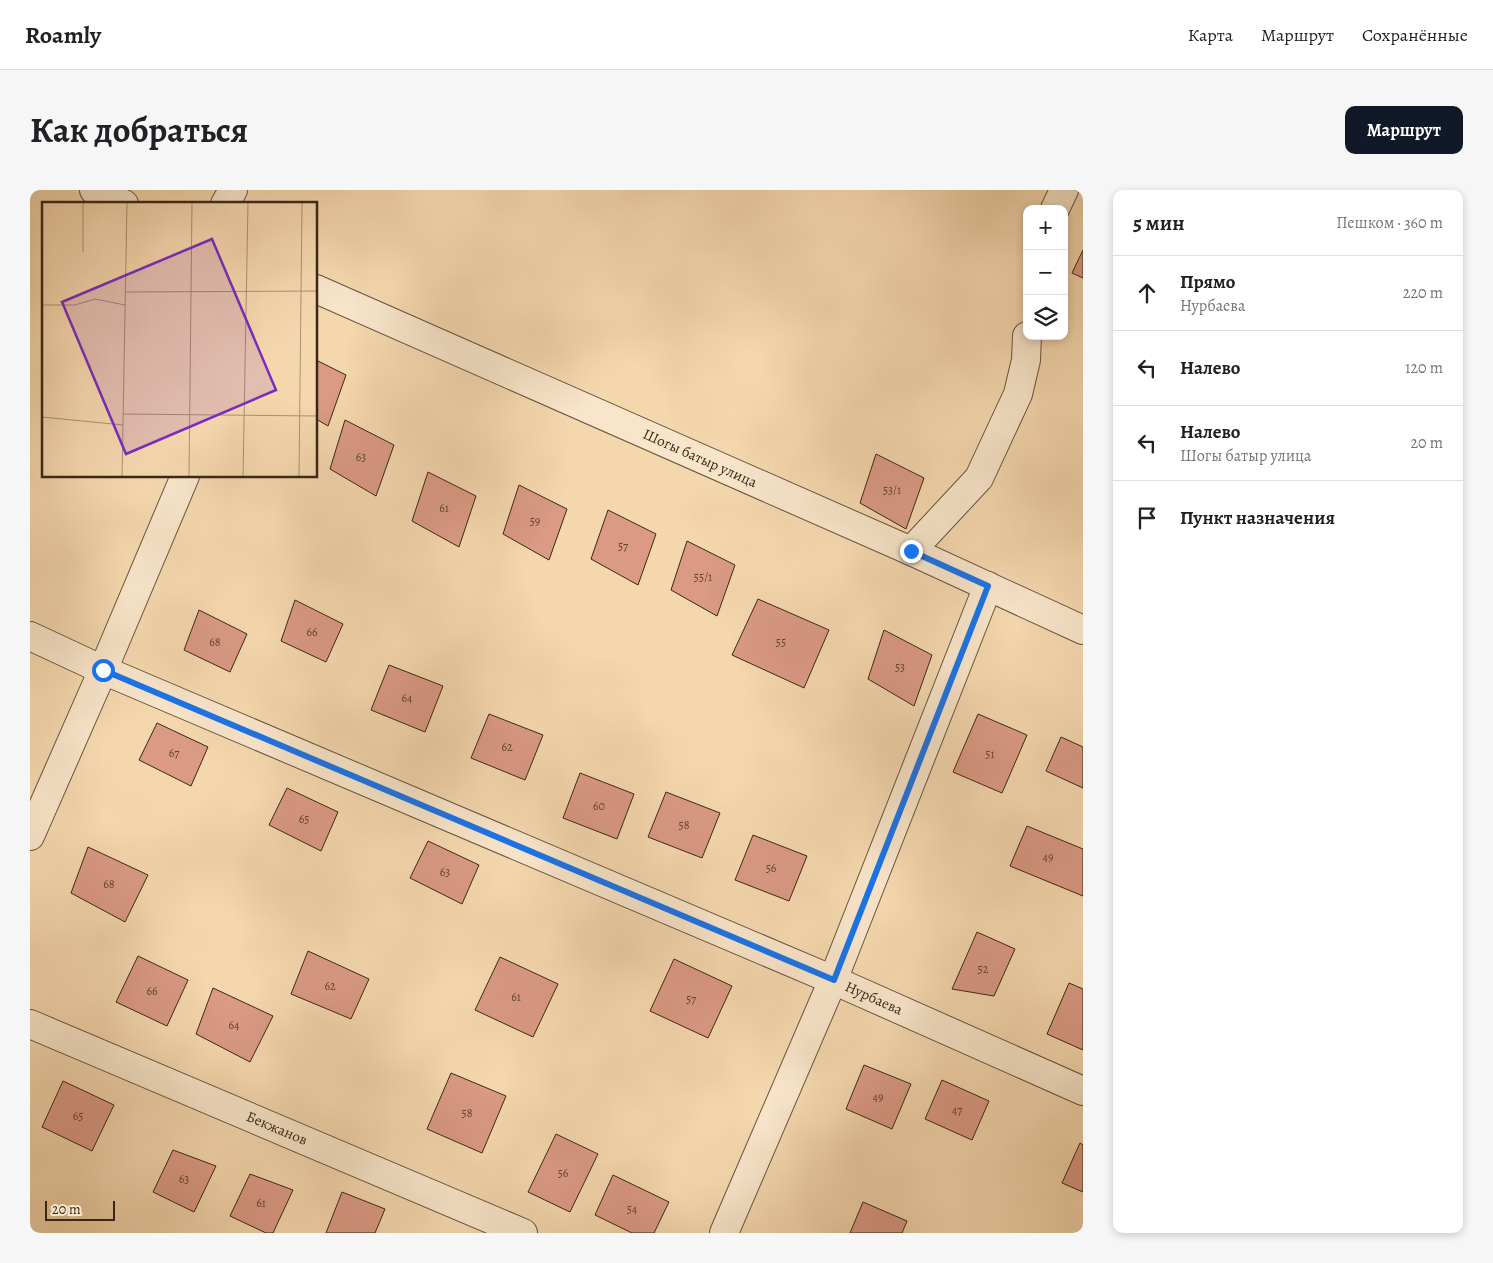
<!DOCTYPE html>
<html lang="ru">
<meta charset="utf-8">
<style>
body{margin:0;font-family:Alegreya,serif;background:#f6f6f6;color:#202124}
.controls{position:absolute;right:15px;top:15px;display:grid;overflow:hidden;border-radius:10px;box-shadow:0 2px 8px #0003}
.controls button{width:45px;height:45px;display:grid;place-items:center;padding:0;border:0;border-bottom:1px solid #e0e0e0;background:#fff;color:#202124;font:25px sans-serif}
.scale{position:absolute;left:15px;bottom:12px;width:70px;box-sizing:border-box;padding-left:5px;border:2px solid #392717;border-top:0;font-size:14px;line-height:18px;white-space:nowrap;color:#392717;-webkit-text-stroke:4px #f8e5ca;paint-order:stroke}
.stop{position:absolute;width:15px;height:15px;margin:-11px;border:4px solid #1a73e8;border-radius:50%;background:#fff}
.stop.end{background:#1a73e8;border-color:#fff;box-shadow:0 1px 5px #0008}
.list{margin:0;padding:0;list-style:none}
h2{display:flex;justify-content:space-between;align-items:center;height:65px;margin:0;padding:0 20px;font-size:21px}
h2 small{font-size:16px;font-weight:400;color:#757577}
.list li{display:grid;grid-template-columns:32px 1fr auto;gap:15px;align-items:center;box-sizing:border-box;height:75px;padding:0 20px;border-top:1px solid #e0e0e0}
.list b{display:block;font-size:19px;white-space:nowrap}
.list p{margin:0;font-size:16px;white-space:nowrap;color:#757577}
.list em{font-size:16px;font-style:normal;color:#757577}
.icon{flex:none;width:28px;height:28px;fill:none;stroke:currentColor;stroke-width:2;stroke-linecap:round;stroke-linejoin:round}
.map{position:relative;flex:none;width:1053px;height:1043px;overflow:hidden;border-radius:10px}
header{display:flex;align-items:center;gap:30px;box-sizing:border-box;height:70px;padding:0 25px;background:#fff;border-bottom:1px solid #e0e0e0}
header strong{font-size:24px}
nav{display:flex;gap:28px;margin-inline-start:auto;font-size:18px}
.intro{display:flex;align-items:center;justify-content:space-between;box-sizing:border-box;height:120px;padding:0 30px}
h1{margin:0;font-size:35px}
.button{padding:12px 22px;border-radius:10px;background:#111827;color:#fff;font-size:18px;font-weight:700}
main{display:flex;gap:30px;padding:0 30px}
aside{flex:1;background:#fff;border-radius:10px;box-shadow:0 2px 8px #0003}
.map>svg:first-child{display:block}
.building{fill:#da9a84;stroke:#392717}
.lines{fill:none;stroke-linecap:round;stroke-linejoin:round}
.minor-casing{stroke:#68533d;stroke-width:30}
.minor{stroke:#f8e5ca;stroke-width:28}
.route{stroke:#1a73e8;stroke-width:6}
.labels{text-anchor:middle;stroke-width:4;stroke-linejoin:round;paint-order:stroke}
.number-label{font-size:12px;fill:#614432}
.street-label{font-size:15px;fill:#392717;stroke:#f8e5ca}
.inset-road{fill:none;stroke:#aa9172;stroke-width:1}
.view{fill:#7b2cbf;fill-opacity:0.15;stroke:#7b2cbf;stroke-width:2.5}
.inset-edge{fill:none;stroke:#392717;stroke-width:2.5}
</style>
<header>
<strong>Roamly</strong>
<nav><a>Карта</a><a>Маршрут</a><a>Сохранённые</a></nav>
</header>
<div class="intro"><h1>Как добраться</h1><a class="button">Маршрут</a></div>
<main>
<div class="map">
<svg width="1053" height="1043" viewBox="0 0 1053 1043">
<rect width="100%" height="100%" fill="#f5d7ae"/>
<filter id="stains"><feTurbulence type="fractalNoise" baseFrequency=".004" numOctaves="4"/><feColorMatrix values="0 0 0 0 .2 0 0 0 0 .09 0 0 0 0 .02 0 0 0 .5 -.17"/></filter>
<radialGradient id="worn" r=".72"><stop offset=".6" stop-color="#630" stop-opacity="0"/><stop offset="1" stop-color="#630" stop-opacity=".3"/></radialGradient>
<g class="building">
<polygon points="1053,60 1053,88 1042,83"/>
<polygon points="286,170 316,185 298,236 286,229"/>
<polygon points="315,230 364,255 346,306 300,279"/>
<polygon points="846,264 894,288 876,339 830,313"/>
<polygon points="398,282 446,306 429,357 382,331"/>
<polygon points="489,295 537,319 519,370 473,344"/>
<polygon points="578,320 626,344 608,395 561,369"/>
<polygon points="657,351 705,375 687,426 641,400"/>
<polygon points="728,409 799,440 774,498 702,465"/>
<polygon points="265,410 313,434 296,472 251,451"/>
<polygon points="169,420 217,444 200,482 154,460"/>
<polygon points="854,440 902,465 884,516 838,489"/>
<polygon points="359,475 413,496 395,542 341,520"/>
<polygon points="459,524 513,545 495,590 441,568"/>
<polygon points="948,524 997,545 972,603 923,582"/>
<polygon points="127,533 178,557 161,596 109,570"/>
<polygon points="1031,547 1053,557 1053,598 1016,581"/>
<polygon points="550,583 604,604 587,649 533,628"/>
<polygon points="257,598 308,622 291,661 239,635"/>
<polygon points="636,602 690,623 672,668 618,647"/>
<polygon points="997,636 1053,659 1053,706 980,676"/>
<polygon points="723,645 777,666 759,711 705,690"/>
<polygon points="398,651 449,675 432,714 380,688"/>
<polygon points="58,657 118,685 95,732 41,703"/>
<polygon points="947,742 985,759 964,806 922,799"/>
<polygon points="278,761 339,789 321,829 261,804"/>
<polygon points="108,766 158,790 137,836 86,812"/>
<polygon points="470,767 528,794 503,847 445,820"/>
<polygon points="644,769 702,796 678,848 620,821"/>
<polygon points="1039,793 1053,799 1053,860 1017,844"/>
<polygon points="183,798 243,826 220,872 166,844"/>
<polygon points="834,875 881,894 862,939 816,919"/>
<polygon points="421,883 476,906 452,963 397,939"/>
<polygon points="912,890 959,911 942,950 895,929"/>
<polygon points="33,891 84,915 62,961 12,937"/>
<polygon points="526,944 568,964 540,1022 498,1002"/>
<polygon points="1050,953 1053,955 1053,1002 1032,993"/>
<polygon points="143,960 186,976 164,1022 123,1002"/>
<polygon points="220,984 263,1000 243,1043 236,1043 200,1026"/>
<polygon points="583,985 639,1012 624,1043 602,1043 565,1025"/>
<polygon points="312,1002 355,1019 345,1043 296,1043"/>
<polygon points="833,1012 877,1031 872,1043 820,1043"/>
</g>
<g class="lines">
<defs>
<g id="minor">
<polyline points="64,0 94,14"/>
<polyline points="195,14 203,0"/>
<polyline points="1025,19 1034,0"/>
<polyline points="286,99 881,361 1053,440"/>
<polyline points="881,361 949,288 988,204 996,170 997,146"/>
<polyline points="0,446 73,480 803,790 1053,901"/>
<polyline points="0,646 73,480 155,286"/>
<polyline points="0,834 493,1043"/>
<polyline points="694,1043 803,790 958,396"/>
</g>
</defs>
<use href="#minor" class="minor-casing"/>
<use href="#minor" class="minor"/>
</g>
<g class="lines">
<polyline class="route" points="73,480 804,790 958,396 881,361"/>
</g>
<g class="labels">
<g class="number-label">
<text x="331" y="271">63</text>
<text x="862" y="304">53/1</text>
<text x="414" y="322">61</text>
<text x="505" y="335">59</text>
<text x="593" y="360">57</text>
<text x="673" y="391">55/1</text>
<text x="282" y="446">66</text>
<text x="185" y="456">68</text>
<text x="751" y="456">55</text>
<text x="870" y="481">53</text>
<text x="377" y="512">64</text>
<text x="477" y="561">62</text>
<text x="144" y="567">67</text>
<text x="960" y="568">51</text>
<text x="569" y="620">60</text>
<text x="274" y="633">65</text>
<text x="654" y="639">58</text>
<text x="1018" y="671">49</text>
<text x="741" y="682">56</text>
<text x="415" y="686">63</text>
<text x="79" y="698">68</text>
<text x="953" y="783">52</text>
<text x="300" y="800">62</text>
<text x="122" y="805">66</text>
<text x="486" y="811">61</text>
<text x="661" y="813">57</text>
<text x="204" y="839">64</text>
<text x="848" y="911">49</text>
<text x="927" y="924">47</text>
<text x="437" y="927">58</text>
<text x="48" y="930">65</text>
<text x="533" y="987">56</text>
<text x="154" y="993">63</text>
<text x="231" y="1017">61</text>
<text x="602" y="1023">54</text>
</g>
<g class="street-label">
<text transform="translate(670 268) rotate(24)" y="5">Шогы батыр улица</text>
<text transform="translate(844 808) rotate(24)" y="5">Нурбаева</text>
<text transform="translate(247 938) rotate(23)" y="5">Бекжанов</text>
</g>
</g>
<g transform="translate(12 12)">
<rect width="275" height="275" fill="#f5d7ae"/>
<path class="inset-road" d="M41 50V0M83 90 275 89M0 103H33L53 97 83 103M81 212 275 214M0 215 81 223M80 275 85 0M147 275 150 0M201 275 206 0M257 275 260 0"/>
<path class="view" d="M170 37 234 188 84 252 20 100Z"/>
<rect width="275" height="275" class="inset-edge"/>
</g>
<rect width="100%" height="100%" filter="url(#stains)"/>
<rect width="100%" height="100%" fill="url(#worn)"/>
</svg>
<div class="controls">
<button>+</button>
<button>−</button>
<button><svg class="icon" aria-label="layers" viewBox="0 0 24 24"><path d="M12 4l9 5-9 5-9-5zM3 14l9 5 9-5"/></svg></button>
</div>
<div class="scale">20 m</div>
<div class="stop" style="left:73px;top:480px"></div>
<div class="stop end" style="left:881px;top:361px"></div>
</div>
<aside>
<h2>5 мин<small>Пешком · 360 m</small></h2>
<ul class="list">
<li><svg class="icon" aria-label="ahead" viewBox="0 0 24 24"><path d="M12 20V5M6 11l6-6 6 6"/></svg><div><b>Прямо</b><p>Нурбаева</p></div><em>220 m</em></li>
<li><svg class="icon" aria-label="left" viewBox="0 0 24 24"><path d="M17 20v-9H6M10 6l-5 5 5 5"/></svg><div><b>Налево</b></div><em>120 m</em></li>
<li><svg class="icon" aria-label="left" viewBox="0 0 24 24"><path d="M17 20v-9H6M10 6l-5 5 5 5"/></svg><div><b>Налево</b><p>Шогы батыр улица</p></div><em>20 m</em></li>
<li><svg class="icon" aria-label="arrive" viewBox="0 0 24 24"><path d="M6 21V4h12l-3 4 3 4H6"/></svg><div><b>Пункт назначения</b></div></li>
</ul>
</aside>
</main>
